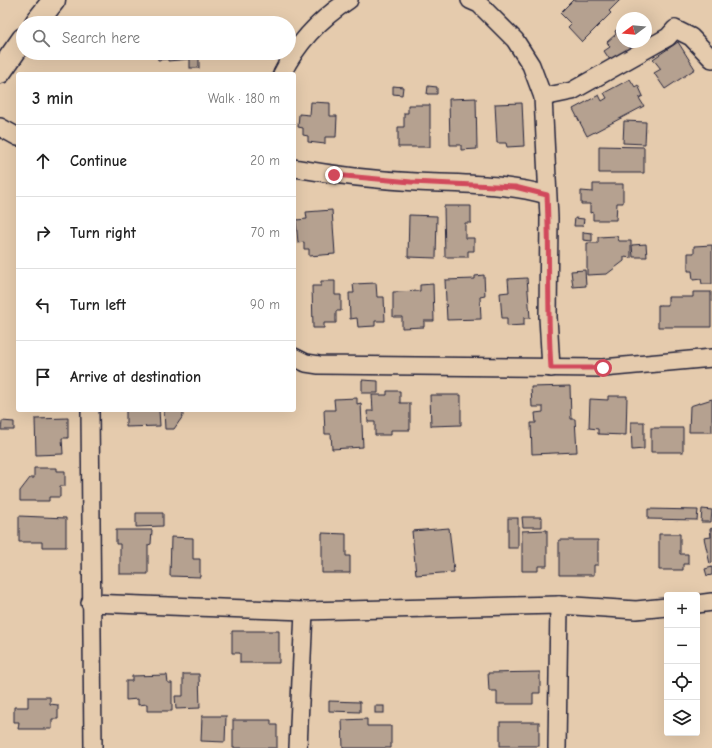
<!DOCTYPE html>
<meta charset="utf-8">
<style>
body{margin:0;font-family:"Comic Neue",sans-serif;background:#f6f6f6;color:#222}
.controls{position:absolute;right:12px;bottom:12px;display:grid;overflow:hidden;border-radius:4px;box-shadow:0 4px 16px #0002}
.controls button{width:36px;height:36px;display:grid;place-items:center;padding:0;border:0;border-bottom:1px solid #e0e0e0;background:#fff;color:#222;font:20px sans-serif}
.compass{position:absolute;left:616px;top:12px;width:36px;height:36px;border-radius:50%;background:#fff;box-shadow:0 4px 16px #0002;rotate:254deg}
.stop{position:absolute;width:12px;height:12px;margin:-9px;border:3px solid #d1495b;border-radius:50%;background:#fff}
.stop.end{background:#d1495b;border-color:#fff;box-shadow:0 1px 4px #0008}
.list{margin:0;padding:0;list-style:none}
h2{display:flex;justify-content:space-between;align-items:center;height:52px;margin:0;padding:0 16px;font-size:17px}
h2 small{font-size:13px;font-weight:400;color:#767676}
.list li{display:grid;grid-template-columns:26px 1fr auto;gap:12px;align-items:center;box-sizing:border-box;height:72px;padding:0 16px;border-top:1px solid #e0e0e0}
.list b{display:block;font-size:15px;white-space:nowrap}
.list em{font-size:13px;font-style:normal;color:#767676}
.icon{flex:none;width:22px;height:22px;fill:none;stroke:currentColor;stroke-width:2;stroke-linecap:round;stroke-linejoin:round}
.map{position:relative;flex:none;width:712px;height:748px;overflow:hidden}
.search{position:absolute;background:#fff;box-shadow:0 4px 16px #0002;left:16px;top:16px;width:280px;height:44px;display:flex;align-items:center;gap:10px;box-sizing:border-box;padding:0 14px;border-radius:22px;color:#767676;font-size:15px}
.panel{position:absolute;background:#fff;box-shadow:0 4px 16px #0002;left:16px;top:72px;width:280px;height:340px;border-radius:4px}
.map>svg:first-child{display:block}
.building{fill:#b5a190;stroke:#22223b}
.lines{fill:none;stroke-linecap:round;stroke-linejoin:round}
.street-casing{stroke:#22223b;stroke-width:20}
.secondary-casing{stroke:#22223b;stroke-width:25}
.street{stroke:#e5cbad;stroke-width:17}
.secondary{stroke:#e5cbad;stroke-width:22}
.route{stroke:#d1495b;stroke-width:5}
</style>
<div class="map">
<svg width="712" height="748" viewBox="0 0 712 748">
<rect width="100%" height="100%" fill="#e5cbad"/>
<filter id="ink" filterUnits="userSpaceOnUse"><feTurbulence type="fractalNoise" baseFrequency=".025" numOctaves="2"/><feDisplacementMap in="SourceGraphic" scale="8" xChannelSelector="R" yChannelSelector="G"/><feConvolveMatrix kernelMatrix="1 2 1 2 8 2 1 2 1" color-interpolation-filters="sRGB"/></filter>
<g filter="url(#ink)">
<g class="building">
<polygon points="573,0 620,0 609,11 611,13 582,42 568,27 571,24 560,13"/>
<polygon points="622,25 622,42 639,42 612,63 604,51 610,47 607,42 616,34 615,31"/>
<polygon points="678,42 695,69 665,89 654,73 661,69 653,59"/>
<polygon points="157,53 195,53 195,56 190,56 190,59 168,61 168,59 158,60"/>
<rect x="190" y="57" width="9" height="11"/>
<polygon points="630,79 635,87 638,85 643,96 639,98 644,106 587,136 573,109 599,95 602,101 607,98 604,93"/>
<polygon points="393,86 403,87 402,95 393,94"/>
<polygon points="428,86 437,87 437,94 427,94"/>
<polygon points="476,98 477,149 461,150 461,145 450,145 449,99"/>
<polygon points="311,102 330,103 330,116 337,116 336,137 325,137 325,144 308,142 308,136 303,135 303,128 298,127 299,114 310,115"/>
<polygon points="522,103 524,146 507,147 506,143 497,143 495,104"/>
<polygon points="408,105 430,105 430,147 398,147 398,127 404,127 404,113 408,113"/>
<polygon points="624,121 646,122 645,144 623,143"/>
<polygon points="599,146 644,147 644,173 599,173"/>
<polygon points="593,184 623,184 623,203 617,203 616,220 593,220 593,212 590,213 590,204 581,204 581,191 593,192"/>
<polygon points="444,206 471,206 471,223 465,223 465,238 474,238 474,251 468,251 468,257 445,257"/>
<polygon points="332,210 335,254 309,256 309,249 304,249 304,242 298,243 296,220 307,219 306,212"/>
<polygon points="409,215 437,216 436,258 408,257"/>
<polygon points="575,218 584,219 583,226 574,226"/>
<polygon points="583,232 592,233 592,241 583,240"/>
<polygon points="617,236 619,241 631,241 631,258 624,257 624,261 607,274 587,275 587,243 598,243 598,237"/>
<polygon points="646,244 647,257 633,257 632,245"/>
<polygon points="712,245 712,284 702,284 701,279 693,280 692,271 688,271 688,253 694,253 694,246"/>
<polygon points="585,270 586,286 573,287 571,271"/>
<polygon points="484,275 485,296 480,297 481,319 447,320 445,280 475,279 475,276"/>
<polygon points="527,278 530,318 524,318 524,325 507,326 507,318 502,318 500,293 509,292 508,279"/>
<polygon points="321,281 335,281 335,295 341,295 341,311 336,311 336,323 324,323 324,328 313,328 312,286 321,286"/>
<polygon points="376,283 377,297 384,297 385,321 375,321 375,326 358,327 357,318 350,319 349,293 354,293 353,284"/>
<polygon points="433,284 434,321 424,321 424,327 402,328 402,317 393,317 393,292 420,291 420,285"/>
<polygon points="693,292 711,292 711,327 658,327 658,305 668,305 668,297 693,297"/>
<polygon points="362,380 378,381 378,393 362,393"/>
<polygon points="570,386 571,419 575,419 577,452 532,454 531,423 536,423 535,413 543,412 543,407 532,407 531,387"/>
<polygon points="387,391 400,391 400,403 410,403 410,430 391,430 391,435 375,435 375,422 368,422 367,411 373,411 372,395 387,395"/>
<polygon points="430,395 461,395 461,425 431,426"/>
<polygon points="608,396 627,396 626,435 598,434 598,429 589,428 590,399 608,400"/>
<polygon points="357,398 357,404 361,403 363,447 332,449 331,434 325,434 324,410 335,410 334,399"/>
<polygon points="712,399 712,432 689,432 690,406"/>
<polygon points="126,410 159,410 160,426 126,427"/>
<polygon points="164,410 183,410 183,416 174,429 165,429"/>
<polygon points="68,418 68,438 62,438 63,454 36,455 35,419"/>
<polygon points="2,421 14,422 14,430 1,430"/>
<polygon points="631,422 644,422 644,449 632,450"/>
<rect x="651" y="428" width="32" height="24"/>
<polygon points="34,468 57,468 57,471 65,471 65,486 60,486 60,497 49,497 49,501 20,501 20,491 30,478 34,478"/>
<polygon points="648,509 698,510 697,520 648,519"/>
<polygon points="702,509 712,510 711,522 701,522"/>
<polygon points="136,513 163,513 163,526 136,527"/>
<polygon points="19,516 66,518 66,547 42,547 42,542 19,542"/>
<polygon points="522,517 542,517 542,527 523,527"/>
<rect x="508" y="518" width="10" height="30"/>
<polygon points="449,528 454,572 416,575 412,531"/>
<polygon points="712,528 712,563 710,564 704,538 711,537 710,529"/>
<polygon points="116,530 152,530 151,544 148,545 148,574 120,574 120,544 116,544"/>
<polygon points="547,530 547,566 538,566 538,571 522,571 522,531"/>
<polygon points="322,533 346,534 346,556 350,556 350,573 322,573"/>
<polygon points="659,534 680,534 680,554 688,554 688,564 683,564 683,570 659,570"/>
<polygon points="171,537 193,538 193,559 200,559 200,577 170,576"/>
<polygon points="559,540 598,540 598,565 594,565 594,575 559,575"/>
<polygon points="712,567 712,575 707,576 705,569"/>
<polygon points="232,631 279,631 279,663 240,663 240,653 232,653"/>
<polygon points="540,672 540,693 533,693 533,704 497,704 497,691 489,691 488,673"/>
<polygon points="183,674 199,674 200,708 176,709 175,696 183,696"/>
<polygon points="167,675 168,683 172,683 172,711 147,711 147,704 138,705 138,699 126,700 126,681 132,681 132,676"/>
<polygon points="28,697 50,697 50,704 58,705 58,719 52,719 52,729 18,729 19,722 14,722 14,707 28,707"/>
<polygon points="329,701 360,702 360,712 329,711"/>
<rect x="375" y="706" width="9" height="7"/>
<polygon points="202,716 226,716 225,742 201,741"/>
<polygon points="367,719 367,726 391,726 391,748 343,748 342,720"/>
<polygon points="233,720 271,720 271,725 277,725 277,748 233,748"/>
<rect x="500" y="722" width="39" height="24"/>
</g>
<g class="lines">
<defs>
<g id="street">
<polyline points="470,0 479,4 515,40 531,65 543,97 549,218 548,317 551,368"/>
<path d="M282 74C297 43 320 19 349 0"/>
<polyline points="543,97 572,91 668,37 675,29 691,37 712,59"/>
<polyline points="0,127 18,137"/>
<path d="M294 168C334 175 375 180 416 182 459 184 505 183 547 195"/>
<polyline points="294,357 306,363 319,365 603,368 712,358"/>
<polyline points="90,410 93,748"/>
<polyline points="90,603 304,611 559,605 636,610 667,607"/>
<polyline points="697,604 712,602"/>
<polyline points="298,748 304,611"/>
<polyline points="557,748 559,605"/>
</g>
<g id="secondary">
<polyline points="36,23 54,0"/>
<polyline points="0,72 23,39"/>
</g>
</defs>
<use href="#street" class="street-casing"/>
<use href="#secondary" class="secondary-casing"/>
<use href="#street" class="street"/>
<use href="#secondary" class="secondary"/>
</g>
</g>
<g class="lines" filter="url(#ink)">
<path class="route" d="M334 175 411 182 515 187 547 195C550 252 547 310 551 368H603"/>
</g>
</svg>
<div class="controls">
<button>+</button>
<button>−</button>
<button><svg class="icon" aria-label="locate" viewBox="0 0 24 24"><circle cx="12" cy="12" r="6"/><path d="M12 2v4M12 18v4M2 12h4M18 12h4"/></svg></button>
<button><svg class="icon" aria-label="layers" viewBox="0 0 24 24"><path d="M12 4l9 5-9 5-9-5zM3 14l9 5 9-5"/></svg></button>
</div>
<svg class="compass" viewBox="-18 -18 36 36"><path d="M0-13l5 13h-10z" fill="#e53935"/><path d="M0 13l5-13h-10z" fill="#767676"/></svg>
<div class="stop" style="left:603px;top:368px"></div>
<div class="stop end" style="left:334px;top:175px"></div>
<div class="search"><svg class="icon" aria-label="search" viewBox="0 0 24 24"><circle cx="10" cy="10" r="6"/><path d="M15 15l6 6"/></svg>Search here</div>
<section class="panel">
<h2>3 min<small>Walk · 180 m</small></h2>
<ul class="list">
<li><svg class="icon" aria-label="ahead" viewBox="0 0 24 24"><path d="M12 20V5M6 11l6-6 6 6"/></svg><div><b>Continue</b></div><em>20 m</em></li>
<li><svg class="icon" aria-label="right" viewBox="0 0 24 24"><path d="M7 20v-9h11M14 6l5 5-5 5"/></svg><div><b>Turn right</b></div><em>70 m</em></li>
<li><svg class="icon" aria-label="left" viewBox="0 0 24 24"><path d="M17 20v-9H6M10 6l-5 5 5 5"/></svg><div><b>Turn left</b></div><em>90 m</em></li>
<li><svg class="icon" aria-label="arrive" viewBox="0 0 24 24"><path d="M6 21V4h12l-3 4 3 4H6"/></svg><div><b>Arrive at destination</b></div></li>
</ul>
</section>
</div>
